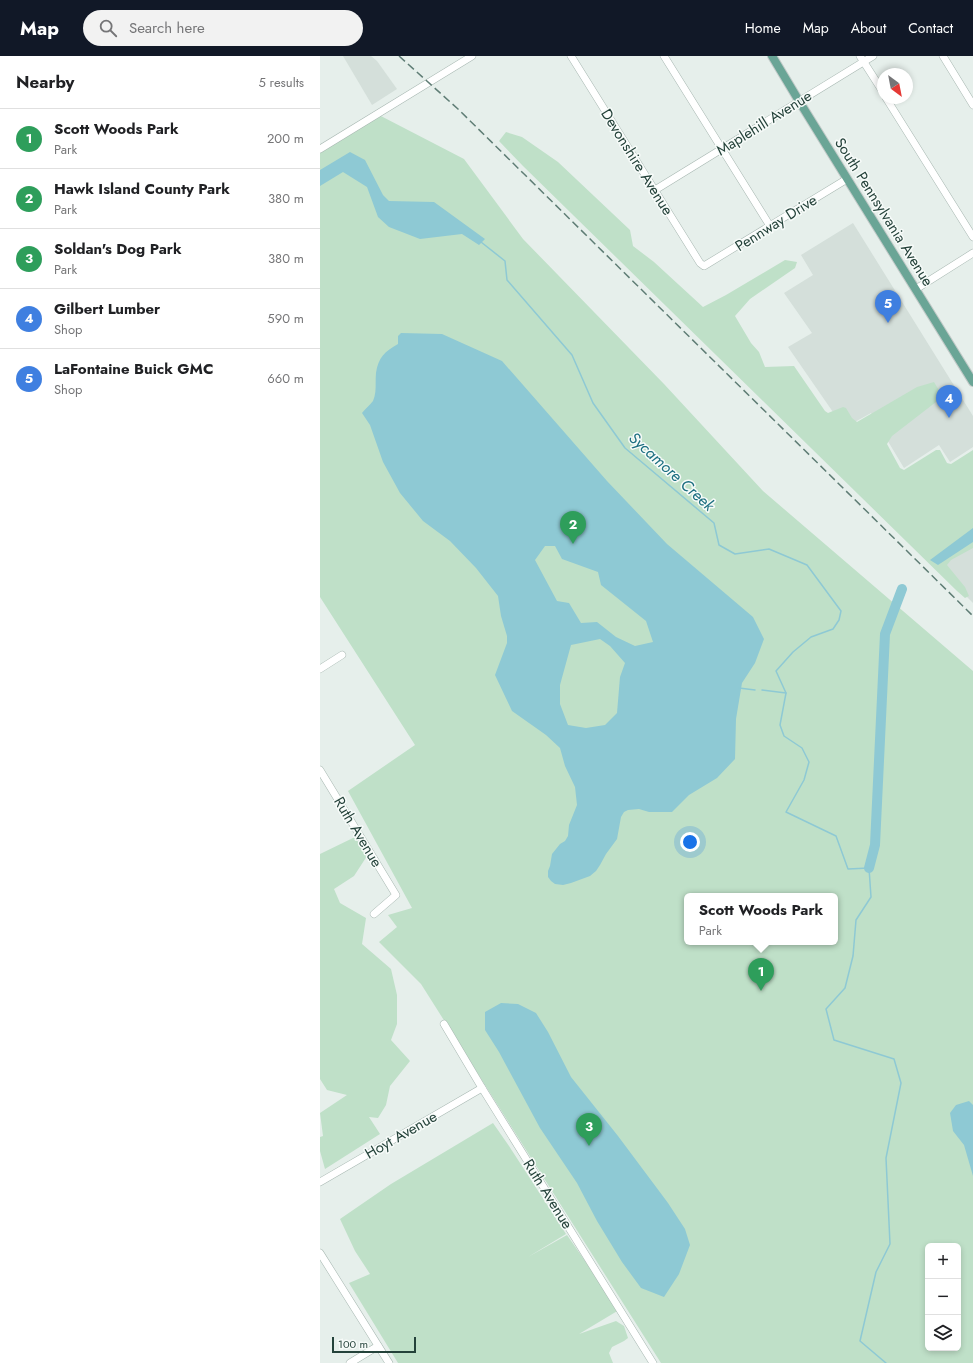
<!DOCTYPE html>
<meta charset="utf-8">
<style>
body{margin:0;font-family:Jost,sans-serif;background:#f2f2f2;color:#202124}
.controls{position:absolute;right:12px;bottom:12px;display:grid;overflow:hidden;border-radius:6px;box-shadow:0 2px 6px #0003}
.controls button{width:36px;height:36px;display:grid;place-items:center;padding:0;border:0;border-bottom:1px solid #e0e0e0;background:#fff;color:#202124;font:20px sans-serif}
.compass{position:absolute;left:557px;top:12px;width:36px;height:36px;border-radius:50%;background:#fff;box-shadow:0 2px 6px #0003;rotate:148deg}
.scale{position:absolute;left:12px;bottom:10px;width:84px;box-sizing:border-box;padding-left:4px;border:2px solid #24423a;border-top:0;font-size:11px;line-height:14px;white-space:nowrap;color:#24423a;-webkit-text-stroke:3px #f7fbf9;paint-order:stroke}
.you{position:absolute;left:370px;top:786px;width:14px;height:14px;margin:-10px;border:3px solid #fff;border-radius:50%;background:#1a73e8;box-shadow:0 0 0 6px #1a73e833}
.badge{display:grid;place-items:center;width:26px;height:26px;border-radius:50%;background:#111827;color:#fff;font-size:13px;font-weight:700}
.pin{position:absolute;translate:-50% -33px;filter:drop-shadow(0 1px 2px #0008)}
.pin::after{content:'';position:absolute;top:21px;width:14px;height:12px;background:inherit;clip-path:polygon(0 0,100% 0,50% 100%)}
.popup{position:absolute;left:364px;top:837px;width:154px;height:52px;box-sizing:border-box;display:grid;place-content:center;border-radius:6px;background:#fff;filter:drop-shadow(0 1px 3px #0005);font-size:13px;white-space:nowrap;color:#757577}
.popup b{font-size:15px;color:#202124}
.popup::after{content:'';position:absolute;left:50%;top:100%;margin-left:-8px;border:8px solid transparent;border-top-color:#fff}
.list{margin:0;padding:0;list-style:none}
h2{display:flex;justify-content:space-between;align-items:center;height:52px;margin:0;padding:0 16px;font-size:17px}
h2 small{font-size:13px;font-weight:400;color:#757577}
.list li{display:grid;grid-template-columns:26px 1fr auto;gap:12px;align-items:center;box-sizing:border-box;height:60px;padding:0 16px;border-top:1px solid #e0e0e0}
.list b{display:block;font-size:15px;white-space:nowrap}
.list p{margin:0;font-size:13px;white-space:nowrap;color:#757577}
.list em{font-size:13px;font-style:normal;color:#757577}
.icon{flex:none;width:22px;height:22px;fill:none;stroke:currentColor;stroke-width:2;stroke-linecap:round;stroke-linejoin:round}
.map{position:relative;flex:none;width:653px;height:1307px;overflow:hidden}
header{display:flex;align-items:center;gap:24px;box-sizing:border-box;height:56px;padding:0 20px;background:#111827;color:#fff}
header strong{font-size:19px}
nav{display:flex;gap:22px;margin-inline-start:auto;font-size:14px}
.search{width:280px;height:36px;background:#f2f2f2;display:flex;align-items:center;gap:10px;box-sizing:border-box;padding:0 14px;border-radius:22px;color:#757577;font-size:15px}
main{display:flex}
aside{flex:1;background:#fff}
.map>svg:first-child{display:block}
.built{fill:#d4dfda}
.green{fill:#bfe0c8;fill-rule:evenodd}
.water{fill:#8ec9d4;fill-rule:evenodd}
.lines{fill:none;stroke-linecap:round;stroke-linejoin:round}
.stream{stroke:#8ec9d4;stroke-width:1.5}
.river{stroke:#8ec9d4;stroke-width:10}
.minor-casing{stroke:#a8b8b2;stroke-width:8}
.major-casing{stroke:#c2cac8;stroke-width:10}
.minor{stroke:#fff;stroke-width:7}
.major{stroke:#6aa596;stroke-width:8}
.rail{stroke:#5f7d75;stroke-width:1.5;stroke-dasharray:8 4;stroke-linecap:butt}
.labels{text-anchor:middle;stroke-width:3;stroke-linejoin:round;paint-order:stroke}
.street-label{font-size:15px;fill:#24423a;stroke:#f7fbf9}
.water-label{font-size:16px;font-style:italic;fill:#1c6f80;stroke:#f7fbf9}
</style>
<header>
<strong>Map</strong>
<div class="search"><svg class="icon" aria-label="search" viewBox="0 0 24 24"><circle cx="10" cy="10" r="6"/><path d="M15 15l6 6"/></svg>Search here</div>
<nav><a>Home</a><a>Map</a><a>About</a><a>Contact</a></nav>
</header>
<main>
<aside>
<h2>Nearby<small>5 results</small></h2>
<ul class="list">
<li><span class="badge" style="background:#2e9e5b">1</span><div><b>Scott Woods Park</b><p>Park</p></div><em>200 m</em></li>
<li><span class="badge" style="background:#2e9e5b">2</span><div><b>Hawk Island County Park</b><p>Park</p></div><em>380 m</em></li>
<li><span class="badge" style="background:#2e9e5b">3</span><div><b>Soldan's Dog Park</b><p>Park</p></div><em>380 m</em></li>
<li><span class="badge" style="background:#3f7fe0">4</span><div><b>Gilbert Lumber</b><p>Shop</p></div><em>590 m</em></li>
<li><span class="badge" style="background:#3f7fe0">5</span><div><b>LaFontaine Buick GMC</b><p>Shop</p></div><em>660 m</em></li>
</ul>
</aside>
<div class="map">
<svg width="653" height="1307" viewBox="0 0 653 1307">
<rect width="100%" height="100%" fill="#e6efeb"/>
<g class="built">
<polygon points="23,0 51,0 57,5 77,33 52,49"/>
<polygon points="533,167 653,360 653,391 630,406 619,389 584,412 551,357 524,372 468,291 492,277 464,237 493,219 481,199"/>
<polygon points="653,474 653,547 615,509"/>
</g>
<g class="green">
<path d="M57 58 144 103 203 183 344 328 443 435 653 615V1307H341L101 928 59 886 77 871 68 859 92 852 28 735 95 689 0 541V94ZM367 840H515V886H367ZM608 1190H638V1292H608Z"/>
<polygon points="186,76 202,81 238,106 310,174 313,190 334,206 383,251 406,239 465,204 477,206 475,212 430,243 415,260 431,287 439,296 445,311 474,310 505,355 508,357 523,351 526,352 532,362 537,366 597,331 614,326 620,336 616,346 572,380 567,388 580,412 584,414 616,394 620,394 627,407 631,408 653,394 653,492 631,504 627,509 645,531 649,540 645,542 637,535 203,110 179,85"/>
<polygon points="35,781 47,800 34,820 14,833 20,847 46,862 42,888 71,913 77,939 77,968 71,984 90,1005 70,1030 66,1049 58,1062 49,1061 60,1078 5,1113 0,1095 0,1081 3,1080 0,1057 27,1039 7,1034 0,1023 0,798"/>
<polygon points="173,1067 189,1090 246,1178 208,1201 247,1179 299,1254 259,1278 296,1265 304,1270 308,1282 304,1285 292,1291 289,1297 293,1307 78,1307 29,1227 50,1218 35,1195 20,1163 71,1128"/>
</g>
<g class="water">
<polygon points="30,96 45,104 63,139 69,145 114,146 165,183 159,189 142,178 100,183 69,171 58,161 47,131 23,116 0,130 0,114"/>
<path d="M81 277 122 278 182 305 287 425 347 488 433 561 444 583 435 607 422 627 416 663 415 703 397 722 369 739 352 756H329L319 753 308 754 304 756 301 761 297 783 286 798 280 809 276 815 270 820 251 827 243 829 235 828 231 825 228 821V815L230 810 232 798 240 788 245 785 248 780 249 769 257 749 255 731 245 710 240 692 226 679 192 655 175 619 187 587V580L181 560 178 540 156 512 130 485 103 465 80 437 63 406 50 369 42 357C45 353 50 349 53 345 57 336 55 327 56 317 58 302 65 295 78 288V280ZM225 490H235L242 503 278 516 281 529 326 565 333 586 315 590 296 581 277 566 261 567 249 547 237 545 215 504ZM280 583 290 590 305 607 300 621 297 657 285 669 266 672 248 669 240 648V629L251 589Z"/>
<polygon points="653,472 653,486 618,509 610,504"/>
<polygon points="181,947 198,948 216,957 228,976 251,1021 298,1080 348,1147 365,1173 370,1189 359,1218 344,1241 321,1232 302,1206 277,1165 257,1127 220,1072 179,996 165,974 165,956"/>
<polygon points="649,1045 653,1049 653,1120 644,1089 633,1075 630,1057 636,1049"/>
</g>
<g class="lines">
<g class="stream">
<polyline points="161,186 185,205 187,224 252,299 273,347 305,392 394,467 399,489 415,498 449,493 487,509 521,555 519,564 513,573 491,581 473,596 456,615 466,637 460,669 464,680 482,692 489,706 484,724 466,756 516,780 528,813 549,812 551,841 536,864 533,900 525,932 506,953 514,984 574,1003 581,1027 566,1102 570,1188 556,1216 540,1285 566,1307"/>
<polyline points="419,632 435,634"/>
<polyline points="442,634 466,637"/>
</g>
<polyline class="river" points="549,812 555,789 565,578 582,533"/>
<defs>
<g id="minor">
<polyline points="251,0 380,207 384,210 527,123"/>
<polyline points="344,0 450,170"/>
<polyline points="540,0 563,36"/>
<polyline points="623,0 653,49"/>
<polyline points="566,42 653,181"/>
<polyline points="0,93 152,0"/>
<polyline points="335,134 553,0"/>
<polyline points="596,233 653,197"/>
<polyline points="0,613 22,599"/>
<polyline points="0,714 76,839 54,858"/>
<polyline points="124,968 162,1032 333,1307"/>
<polyline points="0,1126 162,1032"/>
<polyline points="0,1197 69,1307"/>
<polyline points="30,1307 58,1290"/>
</g>
<polyline id="major" points="452,0 479,45 653,326"/>
</defs>
<use href="#minor" class="minor-casing"/>
<use href="#major" class="major-casing"/>
<use href="#minor" class="minor"/>
<use href="#major" class="major"/>
<polyline class="rail" points="79,0 138,53 653,560"/>
</g>
<g class="labels">
<g class="street-label">
<text transform="translate(444 67) rotate(-32)" y="5">Maplehill Avenue</text>
<text transform="translate(317 106) rotate(58)" y="5">Devonshire Avenue</text>
<text transform="translate(564 156) rotate(58)" y="5">South Pennsylvania Avenue</text>
<text transform="translate(456 167) rotate(-32)" y="5">Pennway Drive</text>
<text transform="translate(38 776) rotate(59)" y="5">Ruth Avenue</text>
<text transform="translate(81 1079) rotate(-30)" y="5">Hoyt Avenue</text>
<text transform="translate(228 1138) rotate(58)" y="5">Ruth Avenue</text>
</g>
<g class="water-label">
<text transform="translate(352 415) rotate(42)" y="6">Sycamore Creek</text>
</g>
</g>
</svg>
<div class="controls">
<button>+</button>
<button>−</button>
<button><svg class="icon" aria-label="layers" viewBox="0 0 24 24"><path d="M12 4l9 5-9 5-9-5zM3 14l9 5 9-5"/></svg></button>
</div>
<svg class="compass" viewBox="-18 -18 36 36"><path d="M0-13l5 13h-10z" fill="#e53935"/><path d="M0 13l5-13h-10z" fill="#757577"/></svg>
<div class="scale">100 m</div>
<div class="you"></div>
<div class="pin badge" style="left:441px;top:935px;background:#2e9e5b">1</div>
<div class="popup"><b>Scott Woods Park</b>Park</div>
<div class="pin badge" style="left:253px;top:488px;background:#2e9e5b">2</div>
<div class="pin badge" style="left:269px;top:1090px;background:#2e9e5b">3</div>
<div class="pin badge" style="left:629px;top:362px;background:#3f7fe0">4</div>
<div class="pin badge" style="left:568px;top:267px;background:#3f7fe0">5</div>
</div>
</main>
